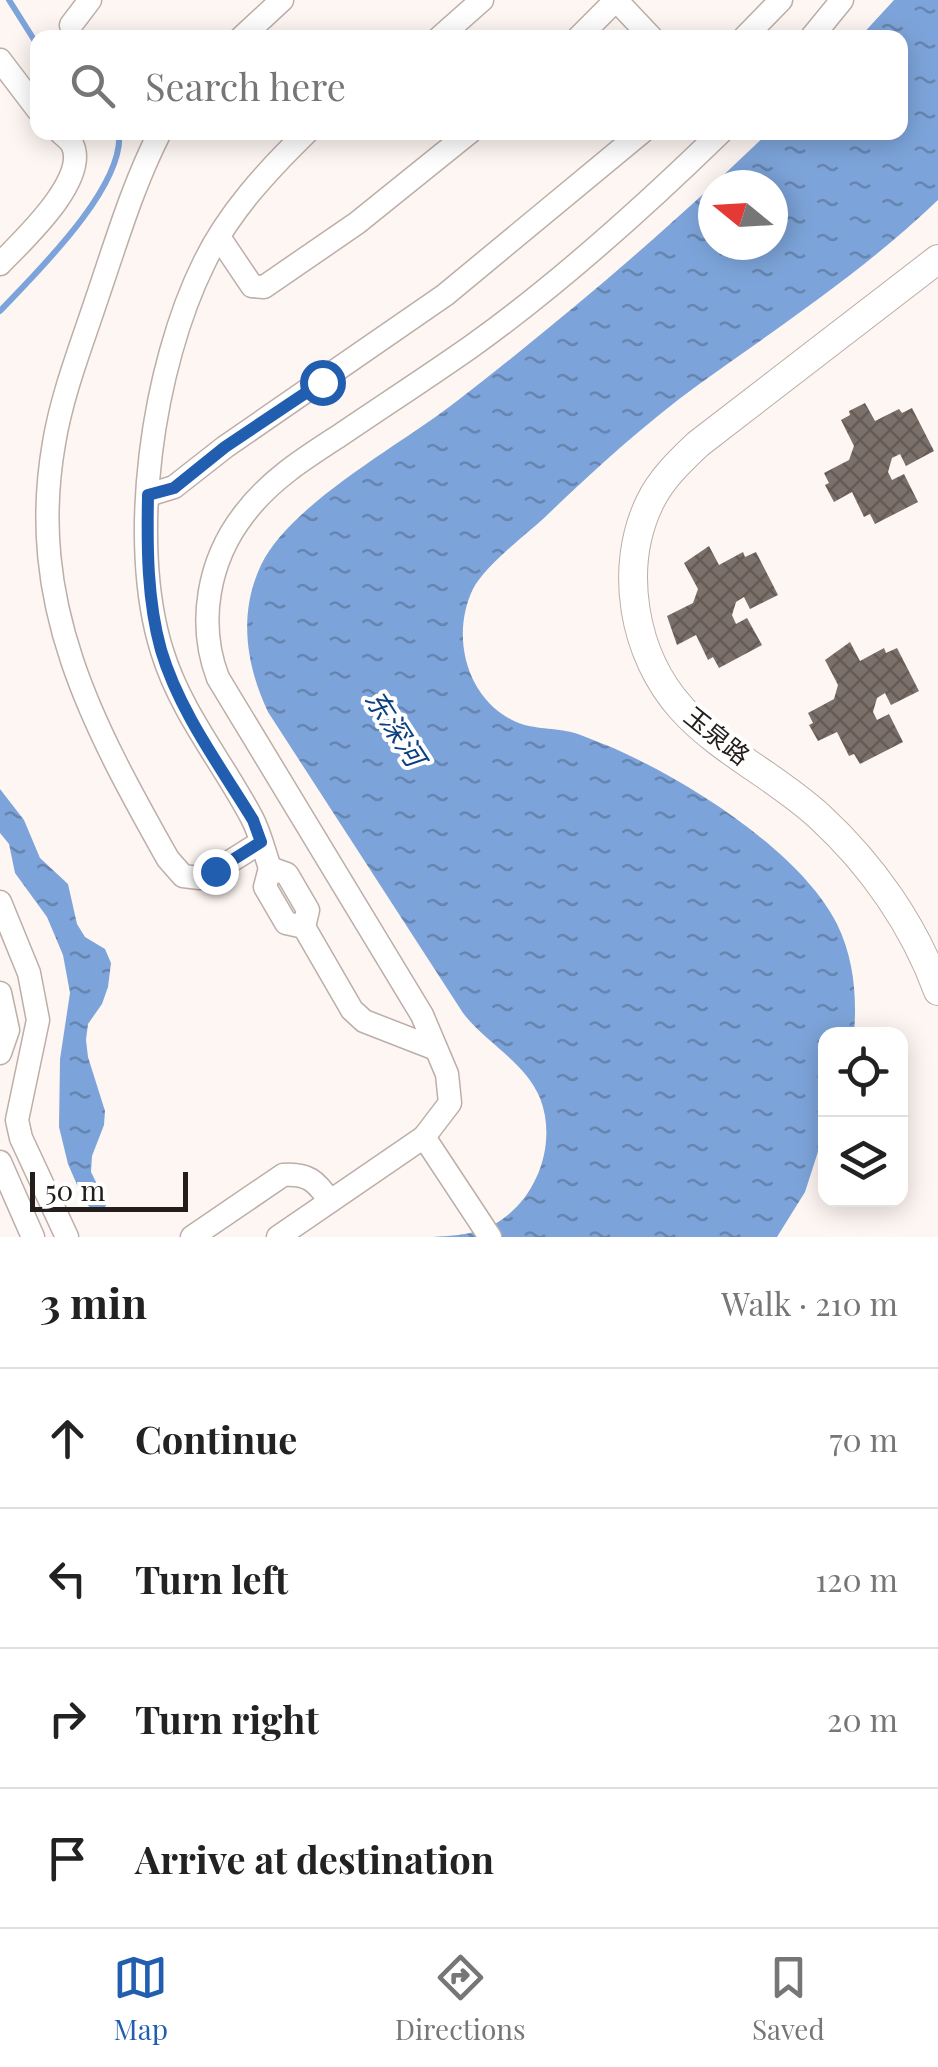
<!DOCTYPE html>
<meta charset="utf-8">
<style>
body{margin:0;font-family:"Playfair Display","Noto Sans SC",serif;background:#f2f2f2;color:#222}
.controls{position:absolute;right:30px;bottom:30px;display:grid;overflow:hidden;border-radius:20px;box-shadow:0 5px 25px #0003}
.controls button{width:90px;height:90px;display:grid;place-items:center;padding:0;border:0;border-bottom:2px solid #e0e0e0;background:#fff;color:#222;font:50px sans-serif}
.compass{position:absolute;left:698px;top:170px;width:90px;height:90px;border-radius:50%;background:#fff;box-shadow:0 5px 25px #0003;rotate:288deg}
.scale{position:absolute;left:30px;bottom:25px;width:158px;box-sizing:border-box;padding-left:10px;border:5px solid #231e1b;border-top:0;font-size:28px;line-height:35px;white-space:nowrap;color:#231e1b;-webkit-text-stroke:8px #fff;paint-order:stroke}
.stop{position:absolute;width:30px;height:30px;margin:-22px;border:8px solid #225eb0;border-radius:50%;background:#fff}
.stop.end{background:#225eb0;border-color:#fff;box-shadow:0 2px 10px #0008}
.list{margin:0;padding:0;list-style:none}
h2{display:flex;justify-content:space-between;align-items:center;height:130px;margin:0;padding:0 40px;font-size:42px}
h2 small{font-size:32px;font-weight:400;color:#767676}
.list li{display:grid;grid-template-columns:65px 1fr auto;gap:30px;align-items:center;box-sizing:border-box;height:140px;padding:0 40px;border-top:2px solid #e0e0e0}
.list b{display:block;font-size:38px;white-space:nowrap}
.list em{font-size:32px;font-style:normal;color:#767676}
.icon{flex:none;width:55px;height:55px;fill:none;stroke:currentColor;stroke-width:2;stroke-linecap:round;stroke-linejoin:round}
.map{position:relative;flex:none;width:938px;height:1237px;overflow:hidden}
.search{position:absolute;background:#fff;box-shadow:0 5px 25px #0003;left:30px;right:30px;top:30px;height:110px;display:flex;align-items:center;gap:25px;box-sizing:border-box;padding:0 35px;border-radius:20px;color:#767676;font-size:38px}
.sheet{height:690px;background:#fff}
nav{display:flex;justify-content:space-around;align-items:center;box-sizing:border-box;height:140px;border-top:2px solid #e0e0e0;background:#fff;font-size:28px;color:#767676}
nav a{display:grid;justify-items:center;gap:5px}
nav .on{color:#225eb0}
.map>svg:first-child{display:block}
.water{fill:url(#water-ripples)}
.lines{fill:none;stroke-linecap:round;stroke-linejoin:round}
.stream{stroke:#7da4da;stroke-width:6}
.building{fill:url(#building-cross-hatch)}
.minor-casing{stroke:#bcaea8;stroke-width:25}
.tertiary-casing{stroke:#bcaea8;stroke-width:30}
.minor{stroke:#fff;stroke-width:22}
.tertiary{stroke:#fff;stroke-width:28}
.route{stroke:#225eb0;stroke-width:12}
.labels{text-anchor:middle;stroke-width:8;stroke-linejoin:round;paint-order:stroke}
.street-label{font-size:25px;fill:#231e1b;stroke:#fff}
.water-label{font-size:28px;font-style:italic;fill:#0d3f80;stroke:#fff}
</style>
<div class="map">
<svg width="938" height="1237" viewBox="0 0 938 1237">
<defs>
<pattern id="water-ripples" width="26" height="14" patternUnits="userSpaceOnUse" patternTransform="scale(2.5)"><rect width="26" height="14" fill="#7da4da"/><path d="M2 4q2-2 4 0t4 0M15 11q2-2 4 0t4 0" fill="none" stroke="#6685b0"/></pattern>
<pattern id="building-cross-hatch" width="8" height="8" patternUnits="userSpaceOnUse" patternTransform="scale(2.5)"><rect width="8" height="8" fill="#7c706a"/><path d="M0 0l8 8M0 8l8-8" fill="none" stroke="#655b56"/></pattern>
</defs>
<rect width="100%" height="100%" fill="#fef6f2"/>
<g class="water">
<path d="M894 0H938V200C864 271 780 326 698 385 643 425 592 472 543 519 523 537 485 566 473 589 451 634 465 696 512 720 532 730 550 727 571 732 583 735 595 741 606 745 681 776 800 850 837 924 854 959 857 996 854 1034H826L825 1130 805 1192 777 1237H433C448 1236 464 1235 479 1231 531 1214 560 1149 540 1098 525 1062 486 1043 463 1013L268 712C246 665 238 614 261 565 291 503 401 445 457 401 546 332 631 261 713 185V245H773V185H713L768 133 900 132V38L860 37Z"/>
<polygon points="0,789 24,820 40,858 68,884 77,924 85,937 105,949 111,963 108,987 102,1004 88,1024 86,1040 88,1057 105,1111 104,1125 92,1156 91,1172 107,1204 102,1211 94,1212 84,1201 68,1164 59,1127 60,1059 70,993 63,955 47,917 15,873 9,844 0,833"/>
</g>
<g class="lines">
<g class="stream">
<polyline points="9,0 38,46"/>
<path d="M0 311C36 273 125 187 119 132"/>
</g>
</g>
<g class="building">
<polygon points="865,403 875,421 899,409 902,413 912,408 934,451 906,466 900,454 892,458 888,472 892,480 904,474 918,502 875,524 870,514 864,517 852,492 834,502 825,485 829,483 824,473 849,460 854,446 841,420 850,415 849,411"/>
<polygon points="709,546 719,565 743,552 745,557 756,552 778,595 750,609 744,597 736,602 732,615 736,624 747,618 762,645 719,668 713,657 708,660 696,635 677,645 667,616 693,603 698,589 684,563"/>
<polygon points="850,642 860,661 884,648 886,653 897,648 919,691 891,705 885,693 877,698 873,712 877,720 889,714 903,742 860,764 854,754 849,756 837,732 818,741 809,725 813,723 808,713 834,699 838,685 825,660"/>
</g>
<g class="lines">
<defs>
<g id="minor">
<polyline points="71,25 90,0"/>
<polyline points="241,38 282,0"/>
<polyline points="439,38 482,0"/>
<polyline points="578,38 616,0 652,38"/>
<polyline points="744,38 781,0"/>
<polyline points="811,38 842,0"/>
<polyline points="0,60 38,110"/>
<path d="M160 132C132 187 115 246 95 304 80 349 62 395 54 443 26 603 92 724 168 859L183 876 200 878 215 871 261 842"/>
<polyline points="219,237 252,286 264,287 357,223 470,132"/>
<path d="M0 264C22 241 90 179 72 144 69 139 64 136 60 132"/>
<polyline points="148,495 174,487 225,447 445,295 642,132"/>
<path d="M270 868C264 851 260 833 252 818 222 761 181 713 162 651 127 540 153 366 204 263 228 213 267 171 307 132"/>
<polyline points="0,902 29,973 38,1020 17,1120 21,1138 67,1237"/>
<polyline points="304,927 286,923 265,887 270,868 287,874 308,910 304,927 352,1010 364,1021 436,1049"/>
<polyline points="0,993 8,1030 0,1053"/>
<polyline points="424,1137 490,1237"/>
<polyline points="0,1162 33,1237"/>
<path d="M192 1237 283 1175C308 1173 316 1181 330 1201"/>
<path d="M278 1237 424 1137 450 1103 447 1074 422 1015 218 678C197 623 208 560 245 513 270 480 305 458 339 436 383 406 428 377 472 346 560 283 643 208 721 132"/>
</g>
<path id="tertiary" d="M938 259 698 444C680 461 661 479 650 502 618 568 633 655 682 709 721 752 777 777 820 817 872 865 914 925 938 991"/>
</defs>
<use href="#minor" class="minor-casing"/>
<use href="#tertiary" class="tertiary-casing"/>
<use href="#minor" class="minor"/>
<use href="#tertiary" class="tertiary"/>
</g>
<g class="lines">
<path class="route" d="M215 871 261 842 253 820C220 766 179 711 161 650 147 600 147 546 148 495L174 488 225 447 322 382"/>
</g>
<g class="labels">
<g class="street-label">
<text transform="translate(717 736) rotate(39)" y="9">玉泉路</text>
</g>
<g class="water-label">
<text transform="translate(395 728) rotate(57)" y="10">东深河</text>
</g>
</g>
</svg>
<div class="controls">
<button><svg class="icon" aria-label="locate" viewBox="0 0 24 24"><circle cx="12" cy="12" r="6"/><path d="M12 2v4M12 18v4M2 12h4M18 12h4"/></svg></button>
<button><svg class="icon" aria-label="layers" viewBox="0 0 24 24"><path d="M12 4l9 5-9 5-9-5zM3 14l9 5 9-5"/></svg></button>
</div>
<svg class="compass" viewBox="-18 -18 36 36"><path d="M0-13l5 13h-10z" fill="#e53935"/><path d="M0 13l5-13h-10z" fill="#767676"/></svg>
<div class="scale">50 m</div>
<div class="stop" style="left:322px;top:382px"></div>
<div class="stop end" style="left:215px;top:871px"></div>
<div class="search"><svg class="icon" aria-label="search" viewBox="0 0 24 24"><circle cx="10" cy="10" r="6"/><path d="M15 15l6 6"/></svg>Search here</div>
</div>
<section class="sheet">
<h2>3 min<small>Walk · 210 m</small></h2>
<ul class="list">
<li><svg class="icon" aria-label="ahead" viewBox="0 0 24 24"><path d="M12 20V5M6 11l6-6 6 6"/></svg><div><b>Continue</b></div><em>70 m</em></li>
<li><svg class="icon" aria-label="left" viewBox="0 0 24 24"><path d="M17 20v-9H6M10 6l-5 5 5 5"/></svg><div><b>Turn left</b></div><em>120 m</em></li>
<li><svg class="icon" aria-label="right" viewBox="0 0 24 24"><path d="M7 20v-9h11M14 6l5 5-5 5"/></svg><div><b>Turn right</b></div><em>20 m</em></li>
<li><svg class="icon" aria-label="arrive" viewBox="0 0 24 24"><path d="M6 21V4h12l-3 4 3 4H6"/></svg><div><b>Arrive at destination</b></div></li>
</ul>
</section>
<nav>
<a class="on"><svg class="icon" aria-label="map" viewBox="0 0 24 24"><path d="M3 6l6-2 6 2 6-2v14l-6 2-6-2-6 2zM9 4v14M15 6v14"/></svg>Map</a>
<a><svg class="icon" aria-label="directions" viewBox="0 0 24 24"><path d="M12 3l9 9-9 9-9-9zM9 14v-3h6M13 9l2 2-2 2"/></svg>Directions</a>
<a><svg class="icon" aria-label="saved" viewBox="0 0 24 24"><path d="M7 4h10v16l-5-4-5 4z"/></svg>Saved</a>
</nav>
